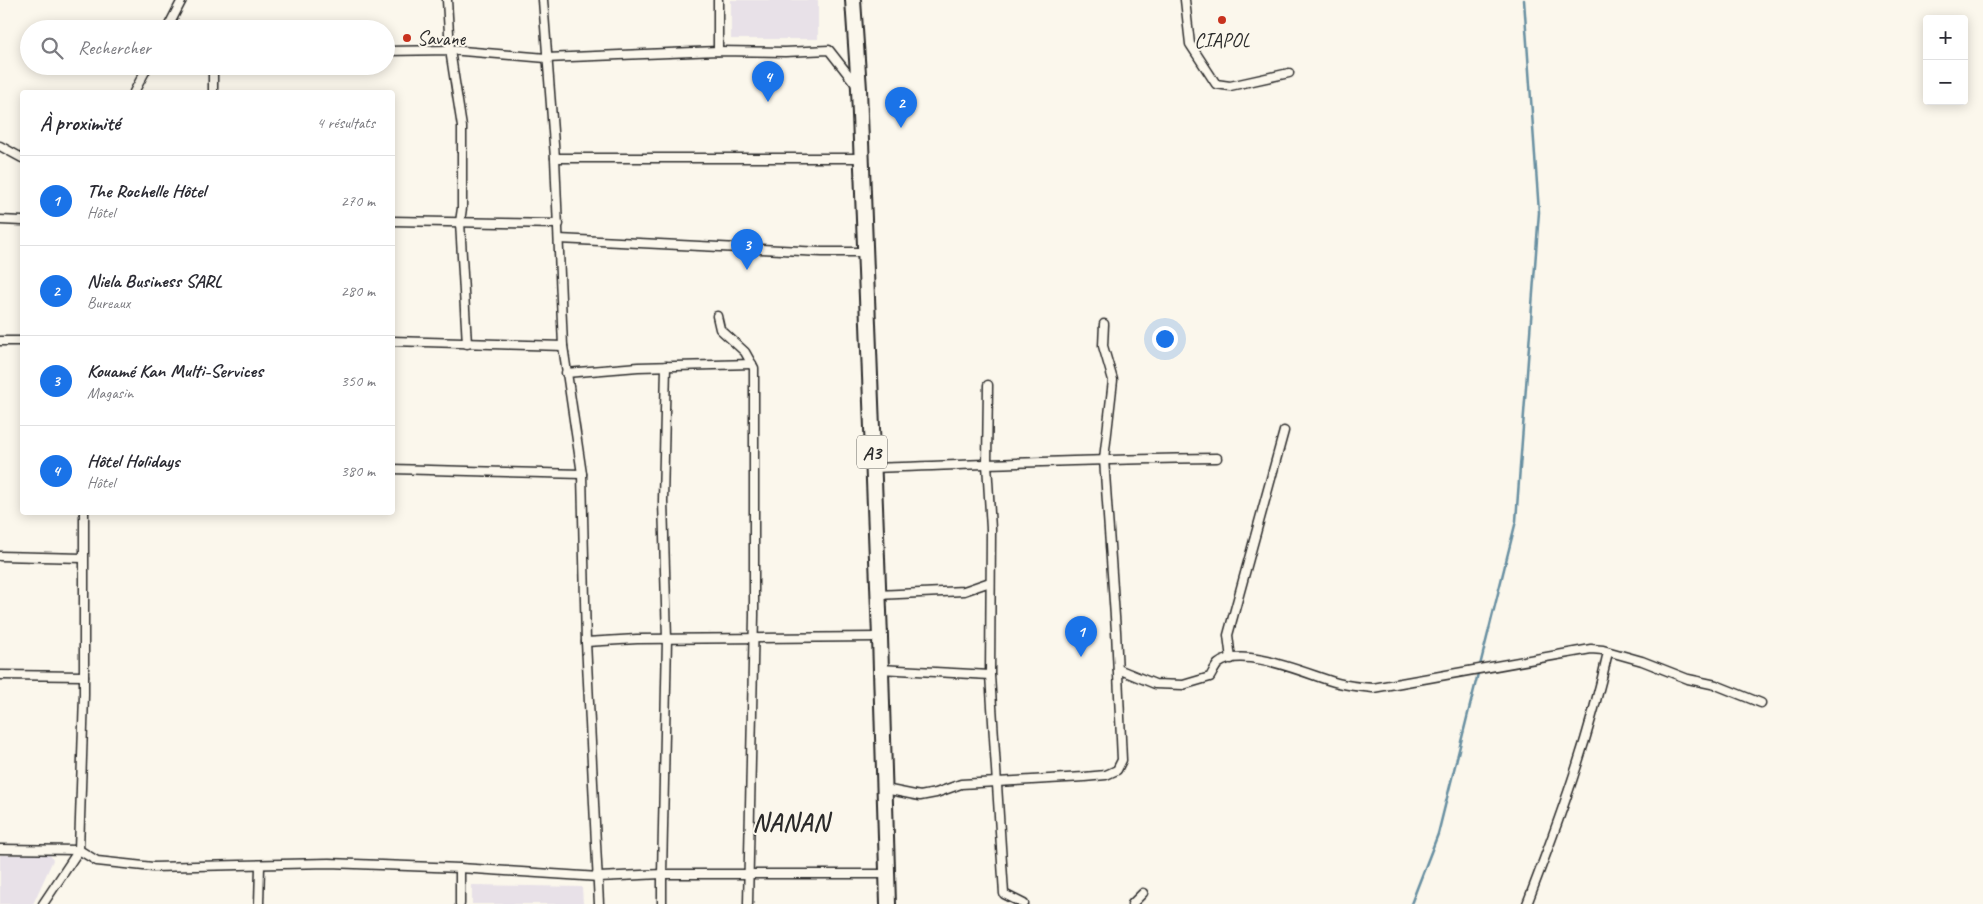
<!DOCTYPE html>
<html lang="fr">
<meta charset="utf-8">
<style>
body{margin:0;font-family:Caveat,sans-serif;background:#f2f2f3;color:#2b2b33}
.controls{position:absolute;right:15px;top:15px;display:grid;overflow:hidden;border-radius:5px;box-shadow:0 2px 12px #0003}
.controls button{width:45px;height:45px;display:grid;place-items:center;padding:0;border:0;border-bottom:1px solid #e1e1e2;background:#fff;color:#2b2b33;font:25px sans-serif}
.you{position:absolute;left:1164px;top:338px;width:18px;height:18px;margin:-12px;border:4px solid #fff;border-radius:50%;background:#1a73e8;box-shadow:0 0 0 8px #1a73e833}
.badge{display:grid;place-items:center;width:32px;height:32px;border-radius:50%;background:#1a73e8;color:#fff;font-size:16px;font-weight:700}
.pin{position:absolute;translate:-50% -41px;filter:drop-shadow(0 1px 2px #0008)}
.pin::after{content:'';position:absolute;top:26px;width:18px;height:15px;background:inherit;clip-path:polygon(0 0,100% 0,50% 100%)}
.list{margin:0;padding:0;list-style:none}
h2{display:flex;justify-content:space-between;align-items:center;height:65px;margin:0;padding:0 20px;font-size:21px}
h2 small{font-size:16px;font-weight:400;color:#7c7c81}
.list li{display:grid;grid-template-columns:32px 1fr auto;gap:15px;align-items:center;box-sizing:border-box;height:90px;padding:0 20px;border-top:1px solid #e1e1e2}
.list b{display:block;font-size:19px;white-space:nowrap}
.list p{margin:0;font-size:16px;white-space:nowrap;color:#7c7c81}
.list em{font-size:16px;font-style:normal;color:#7c7c81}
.icon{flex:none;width:28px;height:28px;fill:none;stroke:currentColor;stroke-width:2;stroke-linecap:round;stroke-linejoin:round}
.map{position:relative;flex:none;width:1983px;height:904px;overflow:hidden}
.search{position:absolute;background:#fff;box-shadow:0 2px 12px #0003;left:20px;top:20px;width:375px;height:55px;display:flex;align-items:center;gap:12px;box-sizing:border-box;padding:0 18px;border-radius:28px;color:#7c7c81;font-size:19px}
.panel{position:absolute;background:#fff;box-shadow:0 2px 12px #0003;left:20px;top:90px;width:375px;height:425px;border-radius:5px}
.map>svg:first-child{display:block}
.built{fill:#e8e1e8}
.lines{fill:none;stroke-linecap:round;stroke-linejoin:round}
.stream{stroke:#678fa1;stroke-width:2.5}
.street-casing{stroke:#2b2b2b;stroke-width:11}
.highway-casing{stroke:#2b2b2b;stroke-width:18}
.street{stroke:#fbf7ec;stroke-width:8}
.highway{stroke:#fbf7ec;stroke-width:14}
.poi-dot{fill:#c8321e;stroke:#fbf7ec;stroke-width:2}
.labels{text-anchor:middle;stroke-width:4;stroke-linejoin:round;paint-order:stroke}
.shield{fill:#fbf7ec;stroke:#696865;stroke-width:1}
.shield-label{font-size:19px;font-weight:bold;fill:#2b2b2b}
.poi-label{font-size:20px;fill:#2b2b2b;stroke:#fbf7ec;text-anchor:start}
.district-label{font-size:25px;font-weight:bold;letter-spacing:1px;fill:#2b2b2b;stroke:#fbf7ec}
</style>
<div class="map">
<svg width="1983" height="904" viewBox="0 0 1983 904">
<rect width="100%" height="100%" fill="#fbf7ec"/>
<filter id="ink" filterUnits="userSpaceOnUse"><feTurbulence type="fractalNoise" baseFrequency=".02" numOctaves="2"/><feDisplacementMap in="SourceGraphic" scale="10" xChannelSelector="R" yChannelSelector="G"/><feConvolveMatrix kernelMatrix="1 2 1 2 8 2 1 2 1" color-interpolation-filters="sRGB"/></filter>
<g filter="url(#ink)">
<g class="built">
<rect x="731" y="0" width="87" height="39"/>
<polygon points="0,855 50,855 53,860 33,904 0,904"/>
<polygon points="472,885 582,887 583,904 472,904"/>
</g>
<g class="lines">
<polyline class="stream" points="1411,904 1438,834 1516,521 1539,212 1524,0"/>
<defs>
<g id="street">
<polyline points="447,0 450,50 462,127 462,208 460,222 467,344"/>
<polyline points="543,0 555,158 563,346 582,474 586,642 599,904"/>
<polyline points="1185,0 1190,44 1216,84 1230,86 1289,73"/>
<polyline points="167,29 182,0"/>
<polyline points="386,51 450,50 546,58 718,51 785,52 829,50 858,87"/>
<polyline points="718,51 718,0"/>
<polyline points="213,66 213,92"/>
<polyline points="134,92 148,66"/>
<polyline points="0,146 22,158"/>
<polyline points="555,158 861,158"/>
<polyline points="0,220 22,221"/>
<polyline points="392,221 559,224"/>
<polyline points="559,239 822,252 865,252"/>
<polyline points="717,316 720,329 745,352 754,368 754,615 748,904"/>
<polyline points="0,341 22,341"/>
<polyline points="392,341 563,346"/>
<polyline points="566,373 638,367 752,364"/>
<polyline points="988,385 987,464 991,529 990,675 1004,894 1024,904"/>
<path d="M873 468C988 464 1102 459 1217 458"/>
<polyline points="392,469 582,474"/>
<polyline points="0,556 83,558"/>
<polyline points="877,595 964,591 990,582"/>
<polyline points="586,642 637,639 880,637"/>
<polyline points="1231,659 1228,635 1284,431"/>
<polyline points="880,669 990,675"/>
<path d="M1118 669 1155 684 1183 685 1210 677C1212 674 1215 667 1218 664 1242 644 1311 676 1338 683 1350 686 1361 687 1373 688L1591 649 1603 650 1642 661 1688 679 1716 685 1761 703"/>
<polyline points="0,675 84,676"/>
<polyline points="885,789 920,796 936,793 961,784 1084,777 1106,775 1117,770 1122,760 1116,631 1104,459 1113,380 1103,346 1104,324"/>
<polyline points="0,849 79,850 97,861 153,867 329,863 460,868 599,877 662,874 667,639 663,501 666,366"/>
<polyline points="460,868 460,904"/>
<polyline points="43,904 79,850 84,695 84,512"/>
<polyline points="259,904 260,866"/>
<polyline points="662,904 662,874 887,874"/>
<polyline points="1132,904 1143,893"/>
<path d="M1527 904C1559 821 1589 739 1608 652"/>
</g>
<polyline id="highway" points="853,0 859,89 880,637 888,904"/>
</defs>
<use href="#street" class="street-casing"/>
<use href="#highway" class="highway-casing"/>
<use href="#street" class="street"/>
<use href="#highway" class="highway"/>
</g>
</g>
<g class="poi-dot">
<circle cx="1222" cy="20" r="5"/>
<circle cx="407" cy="38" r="5"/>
</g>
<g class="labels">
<rect class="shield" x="857" y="435.5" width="30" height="33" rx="4"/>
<g class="shield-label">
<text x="872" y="459">A3</text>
</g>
<g class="poi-label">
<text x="417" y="45">Savane</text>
<text x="1222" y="47" text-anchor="middle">CIAPOL</text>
</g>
<g class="district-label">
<text x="791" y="831">NANAN</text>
</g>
</g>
</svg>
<div class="controls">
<button>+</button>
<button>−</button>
</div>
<div class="you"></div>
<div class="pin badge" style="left:1081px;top:657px">1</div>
<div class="pin badge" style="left:901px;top:128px">2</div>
<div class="pin badge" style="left:747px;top:270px">3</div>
<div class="pin badge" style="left:768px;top:102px">4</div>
<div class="search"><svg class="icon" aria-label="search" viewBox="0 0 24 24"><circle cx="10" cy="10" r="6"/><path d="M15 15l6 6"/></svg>Rechercher</div>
<section class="panel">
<h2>À proximité<small>4 résultats</small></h2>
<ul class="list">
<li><span class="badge">1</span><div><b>The Rochelle Hôtel</b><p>Hôtel</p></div><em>270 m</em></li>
<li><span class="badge">2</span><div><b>Niela Business SARL</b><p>Bureaux</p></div><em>280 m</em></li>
<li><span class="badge">3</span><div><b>Kouamé Kan Multi-Services</b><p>Magasin</p></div><em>350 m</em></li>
<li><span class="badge">4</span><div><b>Hôtel Holidays</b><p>Hôtel</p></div><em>380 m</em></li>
</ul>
</section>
</div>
